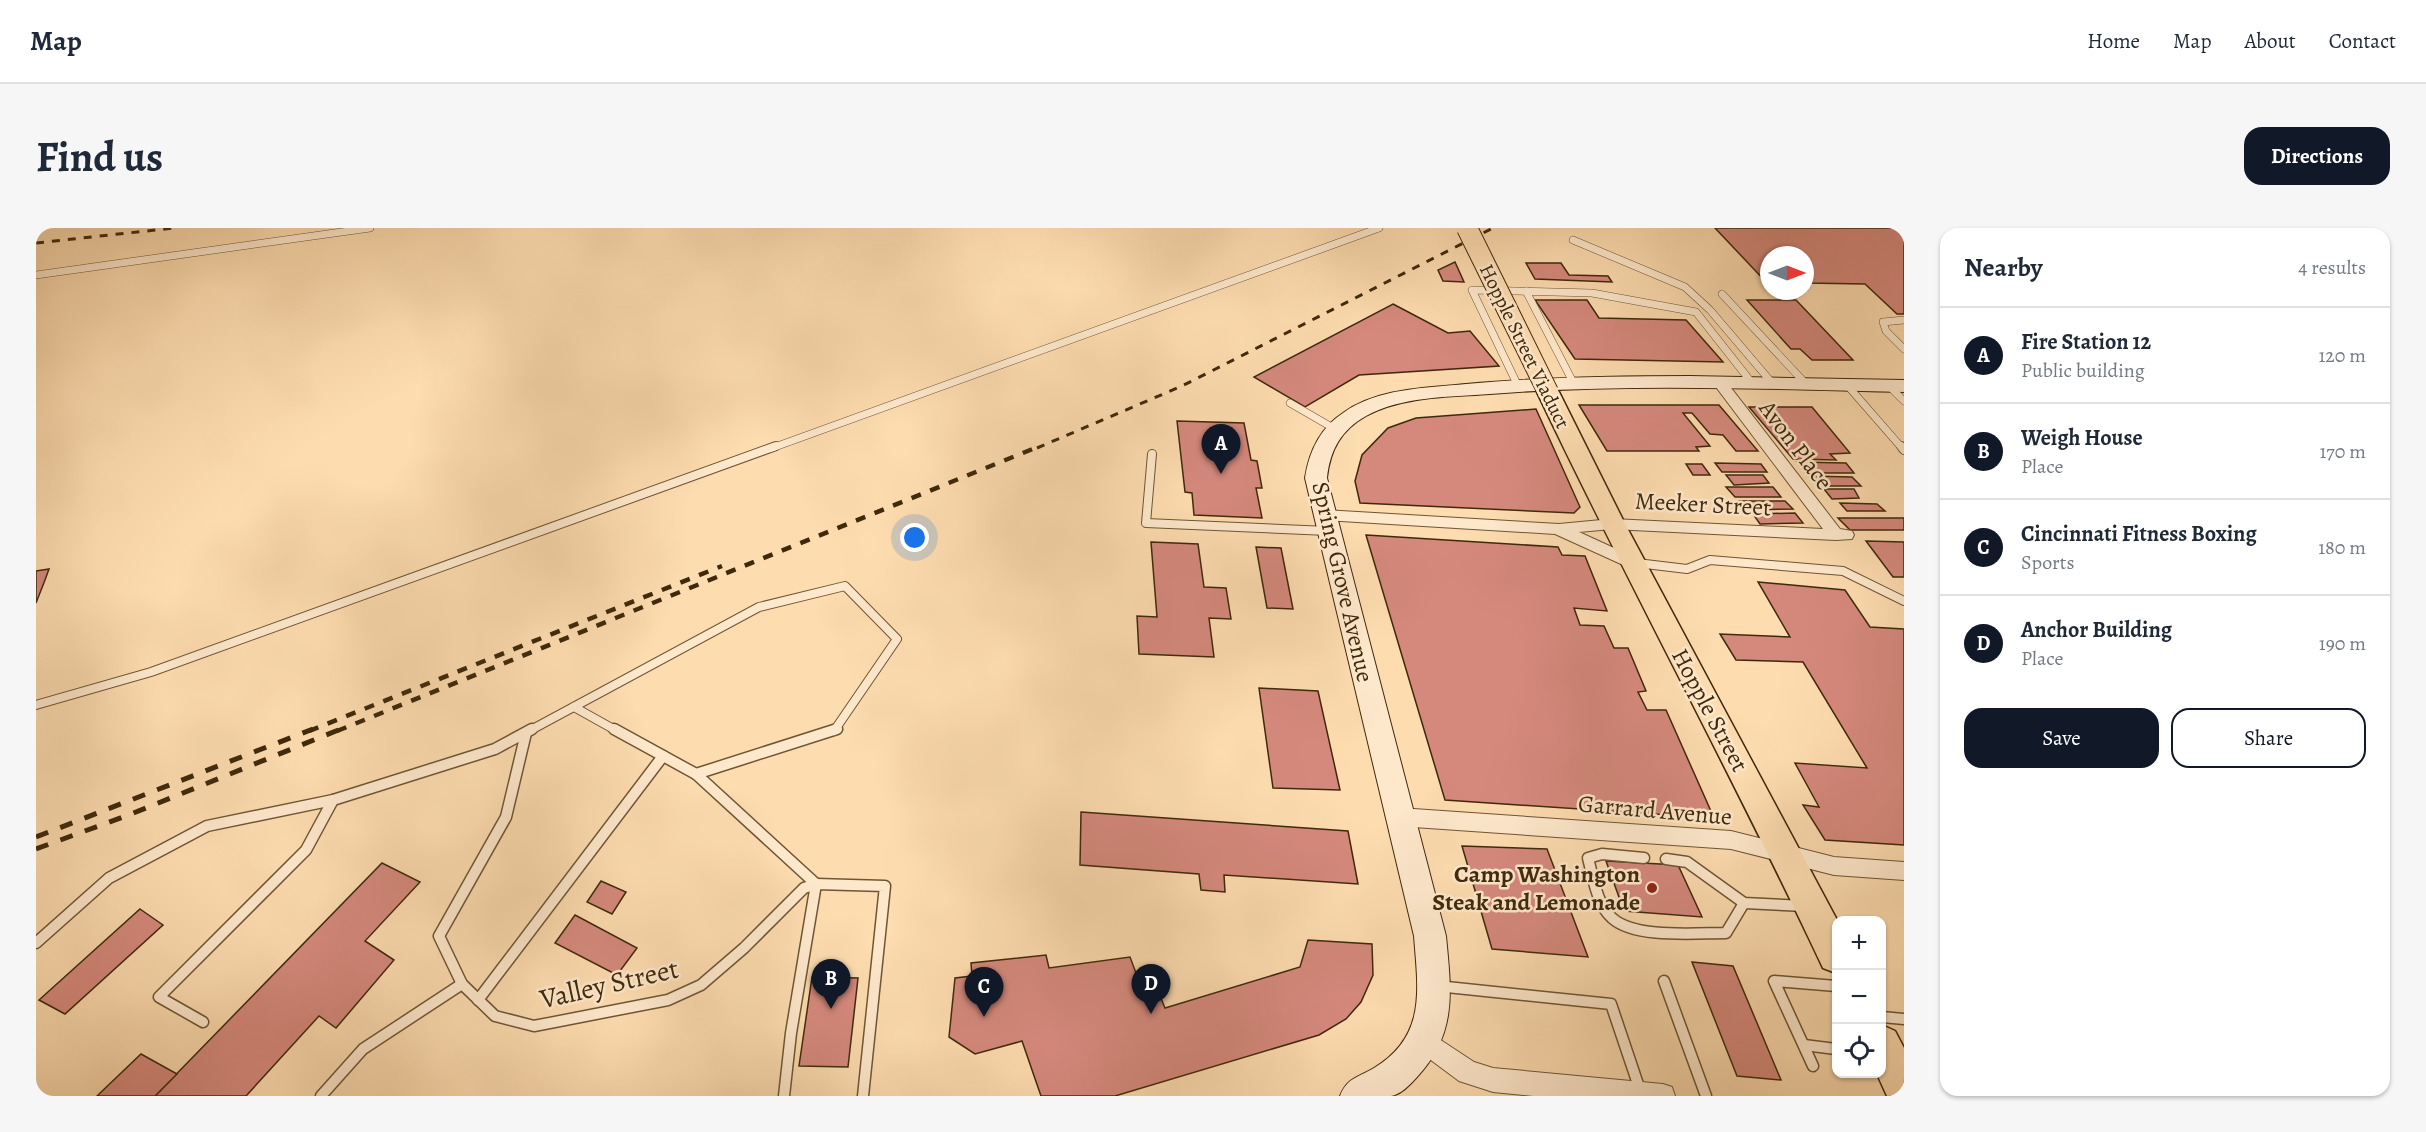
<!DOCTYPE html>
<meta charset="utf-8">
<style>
body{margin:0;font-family:Alegreya,serif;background:#f6f6f7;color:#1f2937}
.controls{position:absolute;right:18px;bottom:18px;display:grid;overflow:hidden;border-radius:12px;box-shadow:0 2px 4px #0004}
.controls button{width:54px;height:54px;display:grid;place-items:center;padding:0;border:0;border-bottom:2px solid #e0e1e3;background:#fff;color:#1f2937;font:30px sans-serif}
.compass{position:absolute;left:1724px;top:18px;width:54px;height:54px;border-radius:50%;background:#fff;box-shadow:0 2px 4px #0004;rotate:90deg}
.you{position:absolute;left:879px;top:310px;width:21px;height:21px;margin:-15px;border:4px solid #fff;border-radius:50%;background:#1a73e8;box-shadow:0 0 0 9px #1a73e833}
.badge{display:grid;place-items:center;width:39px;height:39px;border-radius:50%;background:#111827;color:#fff;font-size:20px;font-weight:700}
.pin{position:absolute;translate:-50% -50px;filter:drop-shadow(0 2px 3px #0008)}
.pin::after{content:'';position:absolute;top:32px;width:21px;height:18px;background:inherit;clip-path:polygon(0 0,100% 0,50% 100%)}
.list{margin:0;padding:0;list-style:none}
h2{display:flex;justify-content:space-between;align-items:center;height:78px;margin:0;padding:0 24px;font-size:26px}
h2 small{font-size:20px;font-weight:400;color:#747a83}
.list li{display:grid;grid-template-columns:39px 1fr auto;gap:18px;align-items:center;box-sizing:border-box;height:96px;padding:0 24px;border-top:2px solid #e0e1e3}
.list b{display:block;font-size:22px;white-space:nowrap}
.list p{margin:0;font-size:20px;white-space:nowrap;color:#747a83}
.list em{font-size:20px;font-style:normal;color:#747a83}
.actions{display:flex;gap:12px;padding:18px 24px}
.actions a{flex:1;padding:14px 0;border:2px solid #111827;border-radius:18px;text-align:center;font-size:21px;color:#111827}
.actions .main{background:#111827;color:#fff}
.icon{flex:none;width:33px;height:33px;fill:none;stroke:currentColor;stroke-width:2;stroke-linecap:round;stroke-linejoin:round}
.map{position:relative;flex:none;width:1868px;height:868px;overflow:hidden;border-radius:18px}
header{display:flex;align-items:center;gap:36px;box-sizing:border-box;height:84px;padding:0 30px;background:#fff;border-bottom:2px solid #e0e1e3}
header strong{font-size:28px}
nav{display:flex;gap:33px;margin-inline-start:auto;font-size:21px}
.intro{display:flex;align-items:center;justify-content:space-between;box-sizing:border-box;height:144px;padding:0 36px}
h1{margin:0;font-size:42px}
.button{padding:15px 27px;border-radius:18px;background:#111827;color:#fff;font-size:21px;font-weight:700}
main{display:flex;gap:36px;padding:0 36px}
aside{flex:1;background:#fff;border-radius:18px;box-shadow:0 2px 4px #0004}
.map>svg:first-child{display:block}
.building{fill:#d5897d;stroke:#3f290b;stroke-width:1.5}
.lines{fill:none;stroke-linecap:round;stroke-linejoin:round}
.lane-far2-casing{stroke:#6e5634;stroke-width:8}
.lane-far1-casing{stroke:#6e5634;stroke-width:10}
.lane-casing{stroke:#6e5634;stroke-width:13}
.street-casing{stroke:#6e5634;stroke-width:2}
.secondary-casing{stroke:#3f290b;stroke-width:2}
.primary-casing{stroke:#3f290b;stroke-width:3}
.lane-far2{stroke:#fee8cc;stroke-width:7}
.lane-far1{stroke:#fee8cc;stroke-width:8}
.lane{stroke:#fee8cc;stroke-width:10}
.street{fill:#fee8cc;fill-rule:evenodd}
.secondary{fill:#fee8cc;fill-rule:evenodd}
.primary{fill:#fddcb0;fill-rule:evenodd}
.rail-far2{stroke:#3f290b;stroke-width:3;stroke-dasharray:8 8;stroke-linecap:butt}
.rail-far1{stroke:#3f290b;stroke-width:4.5;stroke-dasharray:10 10;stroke-linecap:butt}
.rail{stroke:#3f290b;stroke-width:5;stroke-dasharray:13 13;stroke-linecap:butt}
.primary-bridge-casing{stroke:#3f290b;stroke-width:22;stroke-linecap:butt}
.primary-bridge{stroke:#fddcb0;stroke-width:20}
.poi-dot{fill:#8f2418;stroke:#fee8cc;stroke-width:2}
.labels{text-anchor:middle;stroke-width:5;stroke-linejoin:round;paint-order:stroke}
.far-street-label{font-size:20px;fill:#3f290b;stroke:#fee8cc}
.street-label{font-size:24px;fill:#3f290b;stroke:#fee8cc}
.poi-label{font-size:24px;font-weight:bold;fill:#3f290b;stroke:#fee8cc;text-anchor:end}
.near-street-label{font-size:28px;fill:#3f290b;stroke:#fee8cc}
</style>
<header>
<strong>Map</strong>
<nav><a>Home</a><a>Map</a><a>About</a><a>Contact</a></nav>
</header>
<div class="intro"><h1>Find us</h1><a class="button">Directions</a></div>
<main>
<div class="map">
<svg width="1868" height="868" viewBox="0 0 1868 868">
<rect width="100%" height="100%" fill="#fddcb0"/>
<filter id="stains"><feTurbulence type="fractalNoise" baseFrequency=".00333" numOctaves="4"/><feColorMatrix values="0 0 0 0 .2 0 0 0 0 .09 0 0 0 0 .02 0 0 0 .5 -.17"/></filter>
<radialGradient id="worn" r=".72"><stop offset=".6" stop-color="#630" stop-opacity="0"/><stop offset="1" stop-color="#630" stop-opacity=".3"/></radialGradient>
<g class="building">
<polygon points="1679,0 1868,0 1868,86 1861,86 1829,56 1769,55 1769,27 1733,27 1733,55 1731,55"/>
<polygon points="1419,34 1428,54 1407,53 1402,42"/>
<polygon points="1490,35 1525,35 1533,47 1572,48 1576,54 1499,51"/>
<polygon points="1499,72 1551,72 1563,90 1650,92 1687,134 1539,131"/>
<polygon points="1711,72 1760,72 1817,132 1776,132 1764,121 1755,121"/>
<polygon points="1357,76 1412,105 1434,103 1463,138 1323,147 1269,179 1218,149"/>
<polygon points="1543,177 1683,177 1722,223 1700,223 1687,207 1674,206 1656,185 1647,185 1674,218 1660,219 1663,223 1571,223"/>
<polygon points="1713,179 1776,179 1814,225 1794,226 1800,232 1757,231"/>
<polygon points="1500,181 1544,279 1538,285 1324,275 1319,253 1326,227 1352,200 1380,190"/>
<polygon points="1141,193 1208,195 1215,232 1221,233 1226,260 1220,260 1226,290 1158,287 1156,265 1149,264"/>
<polygon points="1761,234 1810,235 1818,245 1770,245"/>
<polygon points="1679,235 1725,236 1731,244 1686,244"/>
<polygon points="1650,236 1666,236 1674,247 1657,247"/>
<polygon points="1690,247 1727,247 1733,255 1698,257"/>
<polygon points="1774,248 1816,249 1825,258 1783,258"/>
<polygon points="1690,259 1737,259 1745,269 1699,269"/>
<polygon points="1788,261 1818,261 1823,270 1796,271"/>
<polygon points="1703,273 1749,273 1757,281 1710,282"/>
<polygon points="1804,275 1841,276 1849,283 1811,283"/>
<polygon points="1759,285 1767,295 1724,296 1717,286"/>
<polygon points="1802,290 1868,290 1868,302 1814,302"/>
<polygon points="1330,307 1522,319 1526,327 1549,328 1571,383 1538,380 1544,397 1568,398 1578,420 1592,420 1610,463 1602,464 1611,482 1630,482 1678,590 1409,572"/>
<polygon points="1830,313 1868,314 1868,349 1857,349"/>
<polygon points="1115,314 1162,316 1168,359 1190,360 1195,391 1173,390 1178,429 1103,426 1101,388 1121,389"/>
<polygon points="1220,319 1245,320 1257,381 1231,380"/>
<polygon points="13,341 9,352 0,375 0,343"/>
<polygon points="1722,354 1809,362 1834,399 1868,401 1868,617 1789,612 1767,577 1783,579 1759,535 1831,540 1767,434 1700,432 1684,406 1754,409"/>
<polygon points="1223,460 1282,463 1304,562 1237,560"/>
<polygon points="1045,584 1312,603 1322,656 1188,647 1189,664 1165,662 1163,646 1044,637"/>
<polygon points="1426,618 1511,621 1552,729 1456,721"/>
<polygon points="1570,633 1642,637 1666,689 1588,683"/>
<polygon points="346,635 384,654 329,713 358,732 300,800 283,788 210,868 119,868"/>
<polygon points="565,653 590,664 576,686 551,674"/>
<polygon points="104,681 127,697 29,786 3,772"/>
<polygon points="539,687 601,720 581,747 519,715"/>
<polygon points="1272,712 1336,716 1337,747 1325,774 1310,791 1283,807 1079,868 1005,868 986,813 939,826 913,809 919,750 936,748 935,735 1010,727 1013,740 1094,729 1106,761 1120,758 1129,780 1264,739"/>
<polygon points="1656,734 1697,738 1745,852 1701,848"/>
<polygon points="776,749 822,750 812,839 763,838"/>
<polygon points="105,826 141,846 119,868 61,868"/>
</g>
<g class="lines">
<defs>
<g id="lane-far2">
<polyline points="1537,12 1649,59 1674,82 1737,156"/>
<polyline points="0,47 334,0"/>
<polyline points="1490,63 1538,156"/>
<polyline points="1686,66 1770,156"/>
<polyline points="1868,92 1847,94 1850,103 1868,121"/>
<polyline points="1811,157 1866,220"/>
<polyline points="1852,157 1868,173"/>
<polyline points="1482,158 1436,62 1556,65 1660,84 1716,155"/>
<polyline points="1254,175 1299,201"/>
<polyline points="736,220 1343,0"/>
</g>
<g id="lane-far1">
<polyline points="1865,218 1868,222"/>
<polyline points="1116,226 1110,295 1292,303"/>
<polyline points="1601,335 1651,341 1674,332 1807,343 1868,373"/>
<polyline points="0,477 115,444 740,218"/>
<polyline points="538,479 581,503"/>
<polyline points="493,503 723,379 809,358 861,411 798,503"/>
</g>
<g id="lane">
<polyline points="578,501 660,546 801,501"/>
<polyline points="490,505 470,589 403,708 426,756 459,788 498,798 632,772 665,757 708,720 768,660 780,656 849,658 827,868"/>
<polyline points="660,546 780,656 755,805 748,868"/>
<path d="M1608 630 1566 626 1552 630C1557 649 1561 677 1576 690 1599 711 1660 705 1690 705L1708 675"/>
<polyline points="1630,631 1651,634 1708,675 1770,678"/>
<polyline points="0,715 73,650 171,598 297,572 459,521 496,501"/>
<polyline points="1628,753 1670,868"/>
<polyline points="1401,758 1575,776 1605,865"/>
<polyline points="442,772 627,528"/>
<polyline points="1846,789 1868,791"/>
<polyline points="167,794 123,769 270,622 297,572"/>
<polyline points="1768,817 1800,821"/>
<polyline points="1777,838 1738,753 1800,758"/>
<polyline points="285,868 327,821 426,756"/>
</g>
<g id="street">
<polygon points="1684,151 1689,152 1804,301 1816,303 1818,307 1816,311 1800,312 1576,301 1543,304 1602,331 1604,335 1602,339 1596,341 1519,306 1288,292 1280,287 1288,282 1523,296 1576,291 1787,301 1677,155"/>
<polygon points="1363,580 1695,603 1798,629 1868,634 1868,652 1798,647 1695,621 1363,598 1356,595 1353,589 1356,583"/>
<polygon points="1388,801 1438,834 1457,840 1627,856 1636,859 1639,868 1497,868 1457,864 1423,853 1380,821 1376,813 1380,805"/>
</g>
<path id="secondary" d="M1654 148 1868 152V164C1730 161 1592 155 1454 166 1414 169 1366 168 1330 188 1305 202 1294 222 1291 250L1410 708C1415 762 1422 805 1381 849 1375 856 1364 867 1355 868 1339 868 1320 868 1304 868 1311 850 1321 850 1338 840 1391 808 1382 761 1378 708L1269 250C1273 224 1284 200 1307 185 1341 160 1390 160 1430 156 1505 149 1579 148 1654 148Z"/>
<g id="primary">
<path d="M1512 157 1520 159 1523 164 1589 296 1801 692 1800 745 1787 740C1696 546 1593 358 1501 164L1504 159Z"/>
<polygon points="1846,797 1859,803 1868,820 1868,868 1851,868 1841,846 1846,846"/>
</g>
</defs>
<use href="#lane-far2" class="lane-far2-casing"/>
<use href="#lane-far1" class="lane-far1-casing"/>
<use href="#lane" class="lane-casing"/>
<use href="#street" class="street-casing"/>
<use href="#secondary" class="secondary-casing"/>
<use href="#primary" class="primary-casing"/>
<use href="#lane-far2" class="lane-far2"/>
<use href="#lane-far1" class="lane-far1"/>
<use href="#lane" class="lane"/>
<use href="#street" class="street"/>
<use href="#secondary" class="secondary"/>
<use href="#primary" class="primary"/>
<g class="rail-far2">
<polyline points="0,15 138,0"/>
<polyline points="1001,220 1146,158 1457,0"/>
</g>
<g class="rail-far1">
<polyline points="273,503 686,338"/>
<polyline points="301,503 1004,218"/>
</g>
<g class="rail">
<polyline points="0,609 277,501"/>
<polyline points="0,621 95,586 305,501"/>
</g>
<defs>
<polyline id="primary-bridge" points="1431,0 1512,164"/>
</defs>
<use href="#primary-bridge" class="primary-bridge-casing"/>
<use href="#primary-bridge" class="primary-bridge"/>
</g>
<circle class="poi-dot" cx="1616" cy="660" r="6"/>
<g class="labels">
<g class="far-street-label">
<text transform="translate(1489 118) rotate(64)" y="7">Hopple Street Viaduct</text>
</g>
<g class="street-label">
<text transform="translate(1760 217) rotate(53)" y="8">Avon Place</text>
<text transform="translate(1667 276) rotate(3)" y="8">Meeker Street</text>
<text transform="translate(1307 354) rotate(77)" y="8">Spring Grove Avenue</text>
<text transform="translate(1674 482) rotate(62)" y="8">Hopple Street</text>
<text transform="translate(1619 582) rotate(5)" y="8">Garrard Avenue</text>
</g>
<g class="poi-label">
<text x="1604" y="654">Camp Washington<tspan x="1604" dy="28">Steak and Lemonade</tspan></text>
</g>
<g class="near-street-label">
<text transform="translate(573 755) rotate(-13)" y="10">Valley Street</text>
</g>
</g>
<rect width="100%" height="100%" filter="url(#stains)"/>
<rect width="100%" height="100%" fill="url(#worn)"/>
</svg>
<div class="controls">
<button>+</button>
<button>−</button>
<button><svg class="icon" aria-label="locate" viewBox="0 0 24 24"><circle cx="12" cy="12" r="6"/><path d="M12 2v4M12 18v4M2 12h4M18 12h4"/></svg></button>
</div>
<svg class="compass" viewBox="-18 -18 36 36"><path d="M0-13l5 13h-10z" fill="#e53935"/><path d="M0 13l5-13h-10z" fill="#747a83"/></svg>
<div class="you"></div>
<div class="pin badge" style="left:1185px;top:246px">A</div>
<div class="pin badge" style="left:795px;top:781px">B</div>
<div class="pin badge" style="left:948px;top:789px">C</div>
<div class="pin badge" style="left:1115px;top:786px">D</div>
</div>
<aside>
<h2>Nearby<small>4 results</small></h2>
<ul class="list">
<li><span class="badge">A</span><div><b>Fire Station 12</b><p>Public building</p></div><em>120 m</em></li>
<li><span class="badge">B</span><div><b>Weigh House</b><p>Place</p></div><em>170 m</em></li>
<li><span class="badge">C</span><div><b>Cincinnati Fitness Boxing</b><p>Sports</p></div><em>180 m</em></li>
<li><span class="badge">D</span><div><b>Anchor Building</b><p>Place</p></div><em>190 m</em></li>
</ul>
<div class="actions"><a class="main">Save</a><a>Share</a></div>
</aside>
</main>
